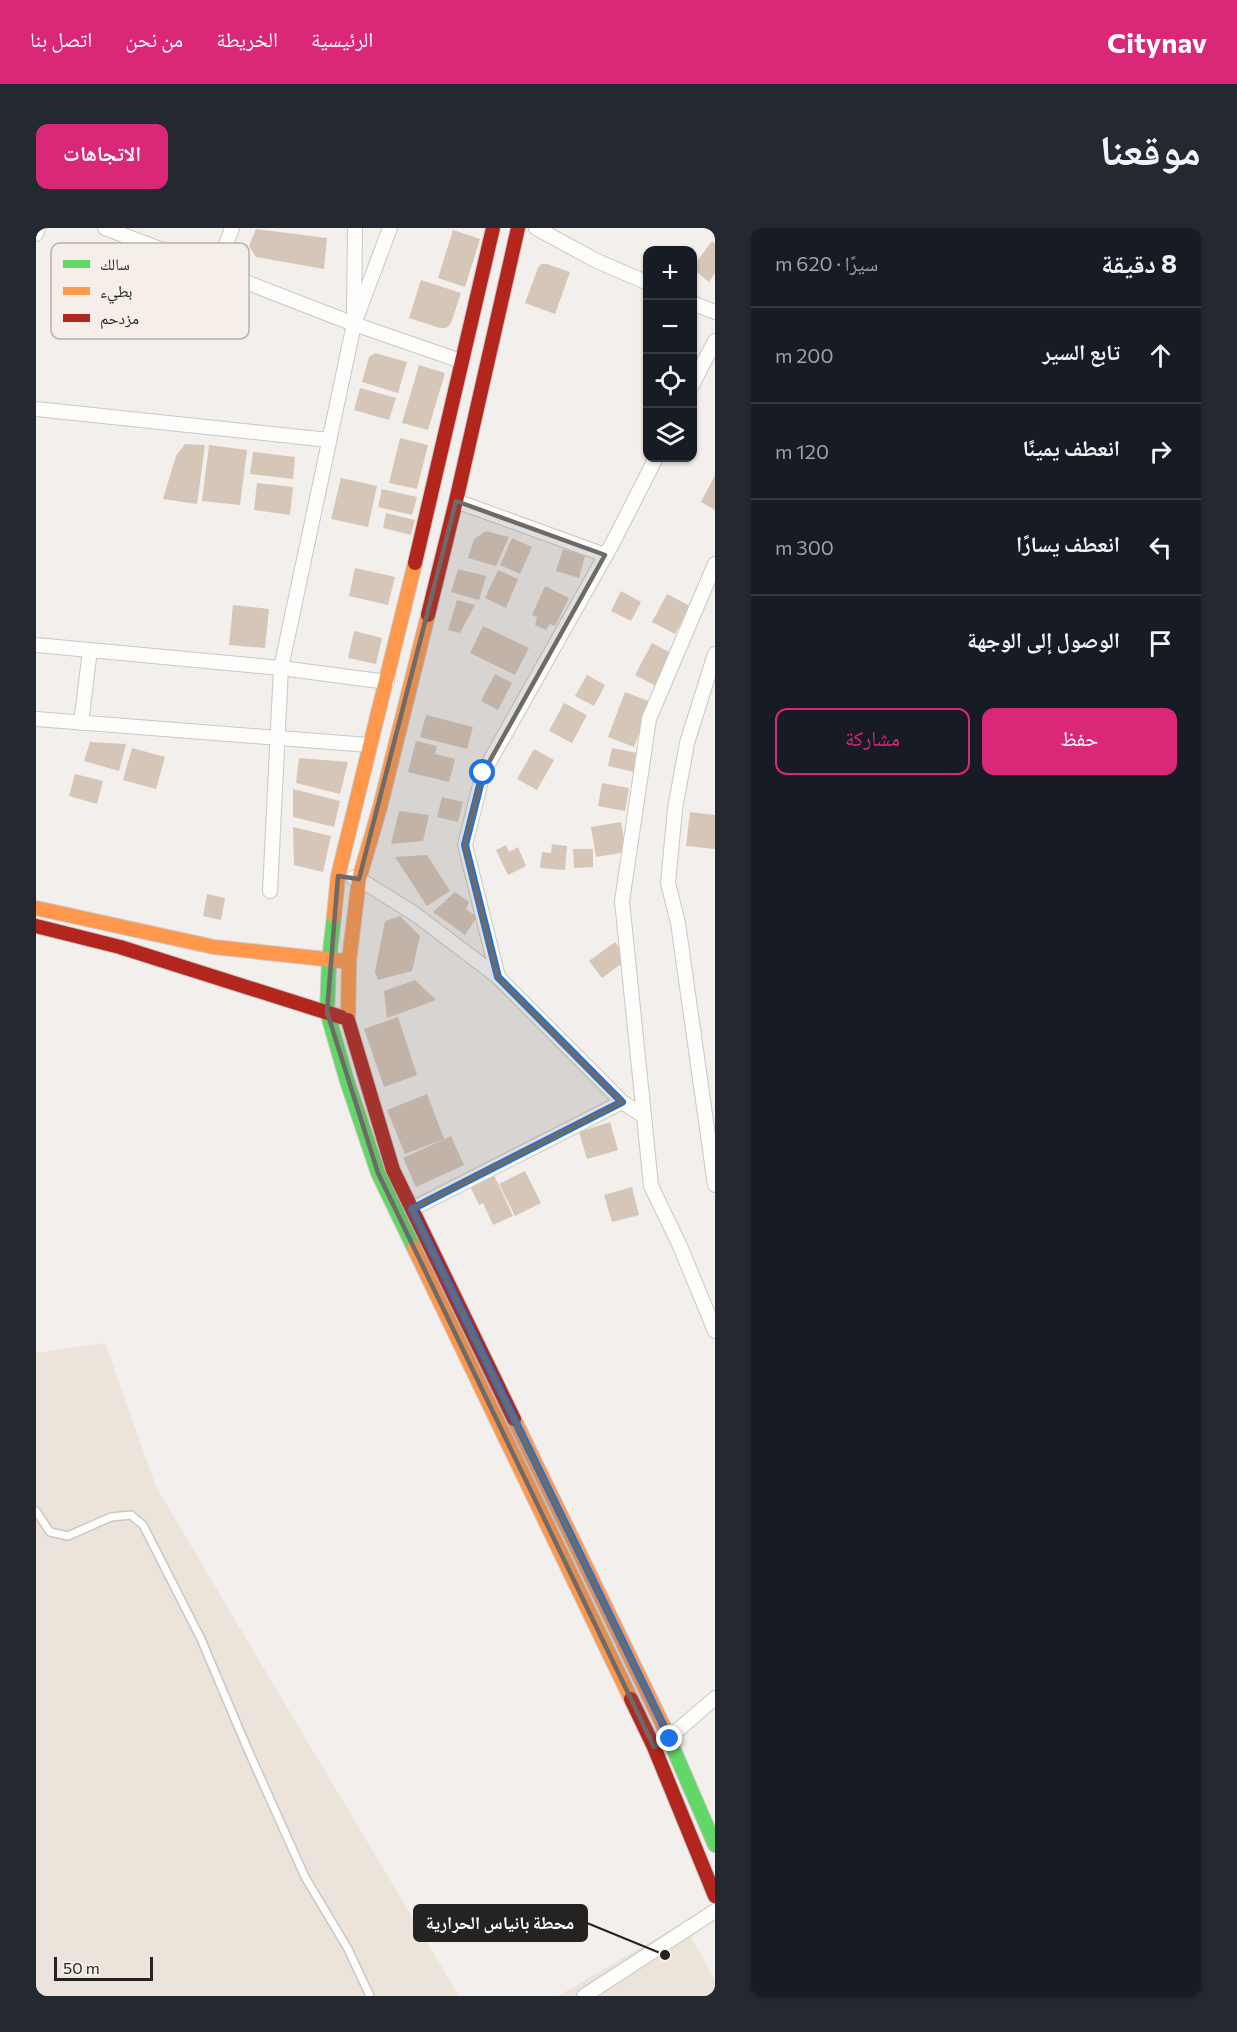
<!DOCTYPE html>
<html lang="ar">
<meta charset="utf-8">
<style>
body{margin:0;font-family:Commissioner,"Noto Naskh Arabic",sans-serif;background:#242831;color:#f1f3f6;direction:rtl}
.controls{position:absolute;right:18px;top:18px;display:grid;overflow:hidden;border-radius:12px;box-shadow:0 2px 4px #0004}
.controls button{width:54px;height:54px;display:grid;place-items:center;padding:0;border:0;border-bottom:2px solid #363941;background:#171b24;color:#f1f3f6;font:30px sans-serif}
.scale{position:absolute;left:18px;bottom:15px;width:99px;box-sizing:border-box;padding-left:6px;border:3px solid #252321;border-top:0;font-size:16px;line-height:21px;white-space:nowrap;color:#252321;-webkit-text-stroke:4px #f6efe9;paint-order:stroke}
.stop{position:absolute;width:18px;height:18px;margin:-14px;border:4px solid #1a73e8;border-radius:50%;background:#fff}
.stop.end{background:#1a73e8;border-color:#fff;box-shadow:0 2px 6px #0008}
.list{margin:0;padding:0;list-style:none}
h2{display:flex;justify-content:space-between;align-items:center;height:78px;margin:0;padding:0 24px;font-size:26px}
h2 small{font-size:20px;font-weight:400;color:#9ea1a6}
.list li{display:grid;grid-template-columns:39px 1fr auto;gap:18px;align-items:center;box-sizing:border-box;height:96px;padding:0 24px;border-top:2px solid #363941}
.list b{display:block;font-size:22px;white-space:nowrap}
.list em{font-size:20px;font-style:normal;color:#9ea1a6}
.actions{display:flex;gap:12px;padding:18px 24px}
.actions a{flex:1;padding:14px 0;border:2px solid #db2777;border-radius:12px;text-align:center;font-size:21px;color:#db2777}
.actions .main{background:#db2777;color:#fff}
.icon{flex:none;width:33px;height:33px;fill:none;stroke:currentColor;stroke-width:2;stroke-linecap:round;stroke-linejoin:round}
.map{position:relative;flex:none;width:679px;height:1768px;overflow:hidden;direction:ltr;border-radius:12px}
header{display:flex;align-items:center;gap:36px;box-sizing:border-box;height:84px;padding:0 30px;background:#db2777;color:#fff}
header strong{font-size:28px}
nav{display:flex;gap:33px;margin-inline-start:auto;font-size:21px}
.intro{display:flex;align-items:center;justify-content:space-between;box-sizing:border-box;height:144px;padding:0 36px}
h1{margin:0;font-size:42px}
.button{padding:15px 27px;border-radius:12px;background:#db2777;color:#fff;font-size:21px;font-weight:700}
main{display:flex;gap:36px;padding:0 36px}
aside{flex:1;background:#171b24;border-radius:12px;box-shadow:0 2px 4px #0004}
.map>svg:first-child{display:block}
.built{fill:#ece3db}
.building{fill:#d6c6b8}
.lines{fill:none;stroke-linecap:round;stroke-linejoin:round}
.lane-casing{stroke:#cac7c4;stroke-width:10}
.street-casing{stroke:#cac7c4;stroke-width:16}
.fast-casing{stroke:#cac7c4;stroke-width:16}
.slow-casing{stroke:#cac7c4;stroke-width:16}
.jam-casing{stroke:#cac7c4;stroke-width:16}
.lane{stroke:#fdfdfc;stroke-width:7}
.street{stroke:#fdfdfc;stroke-width:14}
.fast{stroke:#63d668;stroke-width:14}
.slow{stroke:#ff974d;stroke-width:14}
.jam{stroke:#b3261e;stroke-width:14}
.route{stroke:#1a73e8;stroke-width:8}
.marked{fill:#6d6a68;fill-opacity:0.2;stroke:#6d6a68;stroke-width:4.5;stroke-linejoin:round}
.key{fill:#f6efe9;stroke:#b7b2ad;stroke-width:1.5}
.key-label{font-size:16px;fill:#252321}
.leader{fill:none;stroke:#252321;stroke-width:2}
.callout-dot{fill:#252321;stroke:#f6efe9;stroke-width:2}
.callout{fill:#252321;stroke:#252321;stroke-width:2}
.callout-label{font-size:18px;text-anchor:middle;font-weight:bold;fill:#fff}
</style>
<header>
<strong>Citynav</strong>
<nav><a>الرئيسية</a><a>الخريطة</a><a>من نحن</a><a>اتصل بنا</a></nav>
</header>
<div class="intro"><h1>موقعنا</h1><a class="button">الاتجاهات</a></div>
<main>
<aside>
<h2>8 دقيقة<small>سيرًا · 620 m</small></h2>
<ul class="list">
<li><svg class="icon" aria-label="ahead" viewBox="0 0 24 24"><path d="M12 20V5M6 11l6-6 6 6"/></svg><div><b>تابع السير</b></div><em>200 m</em></li>
<li><svg class="icon" aria-label="right" viewBox="0 0 24 24"><path d="M7 20v-9h11M14 6l5 5-5 5"/></svg><div><b>انعطف يمينًا</b></div><em>120 m</em></li>
<li><svg class="icon" aria-label="left" viewBox="0 0 24 24"><path d="M17 20v-9H6M10 6l-5 5 5 5"/></svg><div><b>انعطف يسارًا</b></div><em>300 m</em></li>
<li><svg class="icon" aria-label="arrive" viewBox="0 0 24 24"><path d="M6 21V4h12l-3 4 3 4H6"/></svg><div><b>الوصول إلى الوجهة</b></div></li>
</ul>
<div class="actions"><a class="main">حفظ</a><a>مشاركة</a></div>
</aside>
<div class="map">
<svg width="679" height="1768" viewBox="0 0 679 1768">
<rect width="100%" height="100%" fill="#f3efec"/>
<g class="built">
<polygon points="69,1115 120,1259 423,1768 0,1768 0,1125"/>
<polygon points="647,1695 679,1752 679,1768 522,1768"/>
</g>
<g class="building">
<polygon points="220,1 291,10 288,41 220,29 213,18"/>
<polygon points="417,2 444,11 429,59 402,50"/>
<polygon points="676,13 679,16 679,45 673,54 656,40"/>
<polygon points="505,36 511,36 534,44 519,86 489,75 502,40"/>
<polygon points="385,52 425,65 415,95 410,100 404,100 373,90"/>
<polygon points="339,125 371,134 362,165 326,154 333,129"/>
<polygon points="383,137 409,145 392,202 366,195"/>
<polygon points="324,160 360,170 353,192 318,182"/>
<polygon points="364,210 392,217 381,261 353,255"/>
<polygon points="149,216 169,217 161,276 127,271 140,228"/>
<polygon points="173,217 211,222 204,277 166,273"/>
<polygon points="217,224 259,229 257,251 214,246"/>
<polygon points="679,247 679,282 665,274"/>
<polygon points="305,250 341,258 332,299 295,291"/>
<polygon points="221,255 257,259 254,287 218,282"/>
<polygon points="346,261 381,269 376,287 342,279"/>
<polygon points="350,285 379,292 375,307 347,300"/>
<polygon points="450,303 473,309 460,338 432,330 438,311"/>
<polygon points="476,310 496,319 484,346 464,337"/>
<polygon points="527,321 549,328 543,350 520,343"/>
<polygon points="319,340 359,349 352,377 313,368"/>
<polygon points="422,341 450,348 443,372 415,364"/>
<polygon points="462,342 482,351 470,380 449,370"/>
<polygon points="509,358 533,370 519,398 514,396 510,402 499,397 501,389 496,387"/>
<polygon points="585,363 605,374 595,393 575,383"/>
<polygon points="631,366 654,378 639,406 616,394"/>
<polygon points="421,372 439,377 424,405 412,402"/>
<polygon points="197,377 233,381 229,420 193,417"/>
<polygon points="447,398 493,420 479,447 434,425"/>
<polygon points="318,403 346,410 340,436 312,430"/>
<polygon points="616,415 637,426 620,458 599,447"/>
<polygon points="459,446 476,455 462,482 445,473"/>
<polygon points="551,447 569,457 558,478 539,468"/>
<polygon points="589,464 615,474 598,519 572,509"/>
<polygon points="528,475 551,487 536,515 513,503"/>
<polygon points="390,487 437,499 431,521 384,509"/>
<polygon points="380,513 401,518 399,526 419,531 413,554 372,544"/>
<polygon points="54,514 90,516 83,543 48,533"/>
<polygon points="96,520 129,529 120,561 87,552"/>
<polygon points="576,520 606,526 602,545 572,538"/>
<polygon points="498,521 518,532 501,562 481,551"/>
<polygon points="263,530 312,534 304,566 260,555"/>
<polygon points="39,546 67,553 61,576 33,568"/>
<polygon points="566,555 593,560 589,583 562,578"/>
<polygon points="257,561 304,573 298,599 257,589"/>
<polygon points="406,569 427,574 422,594 401,589"/>
<polygon points="363,583 393,587 387,613 355,616"/>
<polygon points="654,584 679,587 679,621 650,618"/>
<polygon points="585,594 590,624 560,629 555,599"/>
<polygon points="257,599 295,608 287,644 258,637"/>
<polygon points="516,616 531,618 529,642 504,640 506,624 515,625"/>
<polygon points="470,617 473,624 482,619 490,638 472,647 460,622"/>
<polygon points="537,621 557,621 557,639 538,640"/>
<polygon points="391,627 414,663 391,678 359,629"/>
<polygon points="419,664 433,674 430,681 441,689 429,707 397,684"/>
<polygon points="171,666 189,670 185,692 167,688"/>
<polygon points="364,688 384,708 376,743 342,752 339,744 349,693"/>
<polygon points="579,714 592,731 566,750 553,733"/>
<polygon points="379,752 400,772 351,790 348,763"/>
<polygon points="362,789 381,847 348,859 328,801"/>
<polygon points="391,866 408,911 369,926 351,882"/>
<polygon points="574,894 582,922 551,931 543,904"/>
<polygon points="415,908 428,937 380,959 367,930"/>
<polygon points="489,943 505,975 479,988 463,956"/>
<polygon points="458,947 477,988 457,997 447,975 443,977 434,958"/>
<polygon points="596,959 603,987 576,994 568,967"/>
</g>
<g class="lines">
<defs>
<polyline id="lane" points="0,1283 14,1304 32,1308 75,1289 95,1287 107,1297 165,1411 212,1522 269,1649 312,1721 334,1768"/>
<g id="street">
<polyline points="69,0 181,43"/>
<polyline points="196,0 181,43 318,96 425,133"/>
<polyline points="500,0 561,33 612,55"/>
<polyline points="0,6 2,0"/>
<polyline points="656,75 679,84"/>
<polyline points="318,85 319,0"/>
<polyline points="656,157 679,113"/>
<polyline points="0,181 293,212"/>
<polyline points="420,273 569,327"/>
<polyline points="0,417 245,440 351,454"/>
<polyline points="679,426 651,515 639,581 632,655 642,695 679,957"/>
<polyline points="0,491 333,517"/>
<polyline points="45,495 54,422"/>
<polyline points="317,650 323,651 379,686 462,749 586,874 608,888 586,673 613,491 679,336"/>
<polyline points="234,663 245,440 318,96 354,0"/>
<polyline points="462,749 429,617 447,545 576,316 620,230"/>
<polyline points="608,888 615,958 644,1018 679,1103"/>
<polyline points="376,981 586,874"/>
<polyline points="628,1514 679,1470"/>
<polyline points="548,1768 679,1683"/>
</g>
<g id="fast">
<polyline points="298,688 293,732 291,784 311,853 342,945 378,1020"/>
<polyline points="627,1497 679,1617"/>
</g>
<g id="slow">
<polyline points="0,680 178,719 307,733"/>
<polyline points="298,688 302,648 379,335"/>
<polyline points="312,792 313,733 323,651 344,579 392,387"/>
<polyline points="378,1020 595,1471"/>
<polyline points="478,1191 627,1497"/>
</g>
<g id="jam">
<polyline points="379,335 457,0"/>
<polyline points="392,387 420,273 482,0"/>
<polyline points="0,698 84,719 305,789"/>
<polyline points="312,792 357,942 478,1191"/>
<polyline points="595,1471 618,1519 679,1668"/>
</g>
</defs>
<use href="#lane" class="lane-casing"/>
<use href="#street" class="street-casing"/>
<use href="#fast" class="fast-casing"/>
<use href="#slow" class="slow-casing"/>
<use href="#jam" class="jam-casing"/>
<use href="#lane" class="lane"/>
<use href="#street" class="street"/>
<use href="#fast" class="fast"/>
<use href="#slow" class="slow"/>
<use href="#jam" class="jam"/>
</g>
<g class="lines">
<polyline class="route" points="447,545 429,617 462,749 586,874 376,981 634,1511"/>
</g>
<path class="marked" d="M420 273 569 327 447 545 429 617 462 749 586 874 376 981 634 1511 618 1519 342 945 291 784 302 648 323 651Z"/>
<rect x="15" y="15" width="198" height="96" rx="9" class="key"/>
<rect x="27" y="32" width="27" height="8" fill="#63d668"/>
<rect x="27" y="59" width="27" height="8" fill="#ff974d"/>
<rect x="27" y="86" width="27" height="8" fill="#b3261e"/>
<g class="key-label">
<text x="64" y="42">سالك</text>
<text x="64" y="69">بطيء</text>
<text x="64" y="96">مزدحم</text>
</g>
<path class="leader" d="M629 1727L551 1695"/>
<circle class="callout-dot" cx="629" cy="1727" r="6"/>
<rect class="callout" x="378" y="1677" width="173" height="36" rx="6"/>
<g class="callout-label">
<text x="464" y="1701">محطة بانياس الحرارية</text>
</g>
</svg>
<div class="controls">
<button>+</button>
<button>−</button>
<button><svg class="icon" aria-label="locate" viewBox="0 0 24 24"><circle cx="12" cy="12" r="6"/><path d="M12 2v4M12 18v4M2 12h4M18 12h4"/></svg></button>
<button><svg class="icon" aria-label="layers" viewBox="0 0 24 24"><path d="M12 4l9 5-9 5-9-5zM3 14l9 5 9-5"/></svg></button>
</div>
<div class="scale">50 m</div>
<div class="stop" style="left:447px;top:545px"></div>
<div class="stop end" style="left:634px;top:1511px"></div>
</div>
</main>
